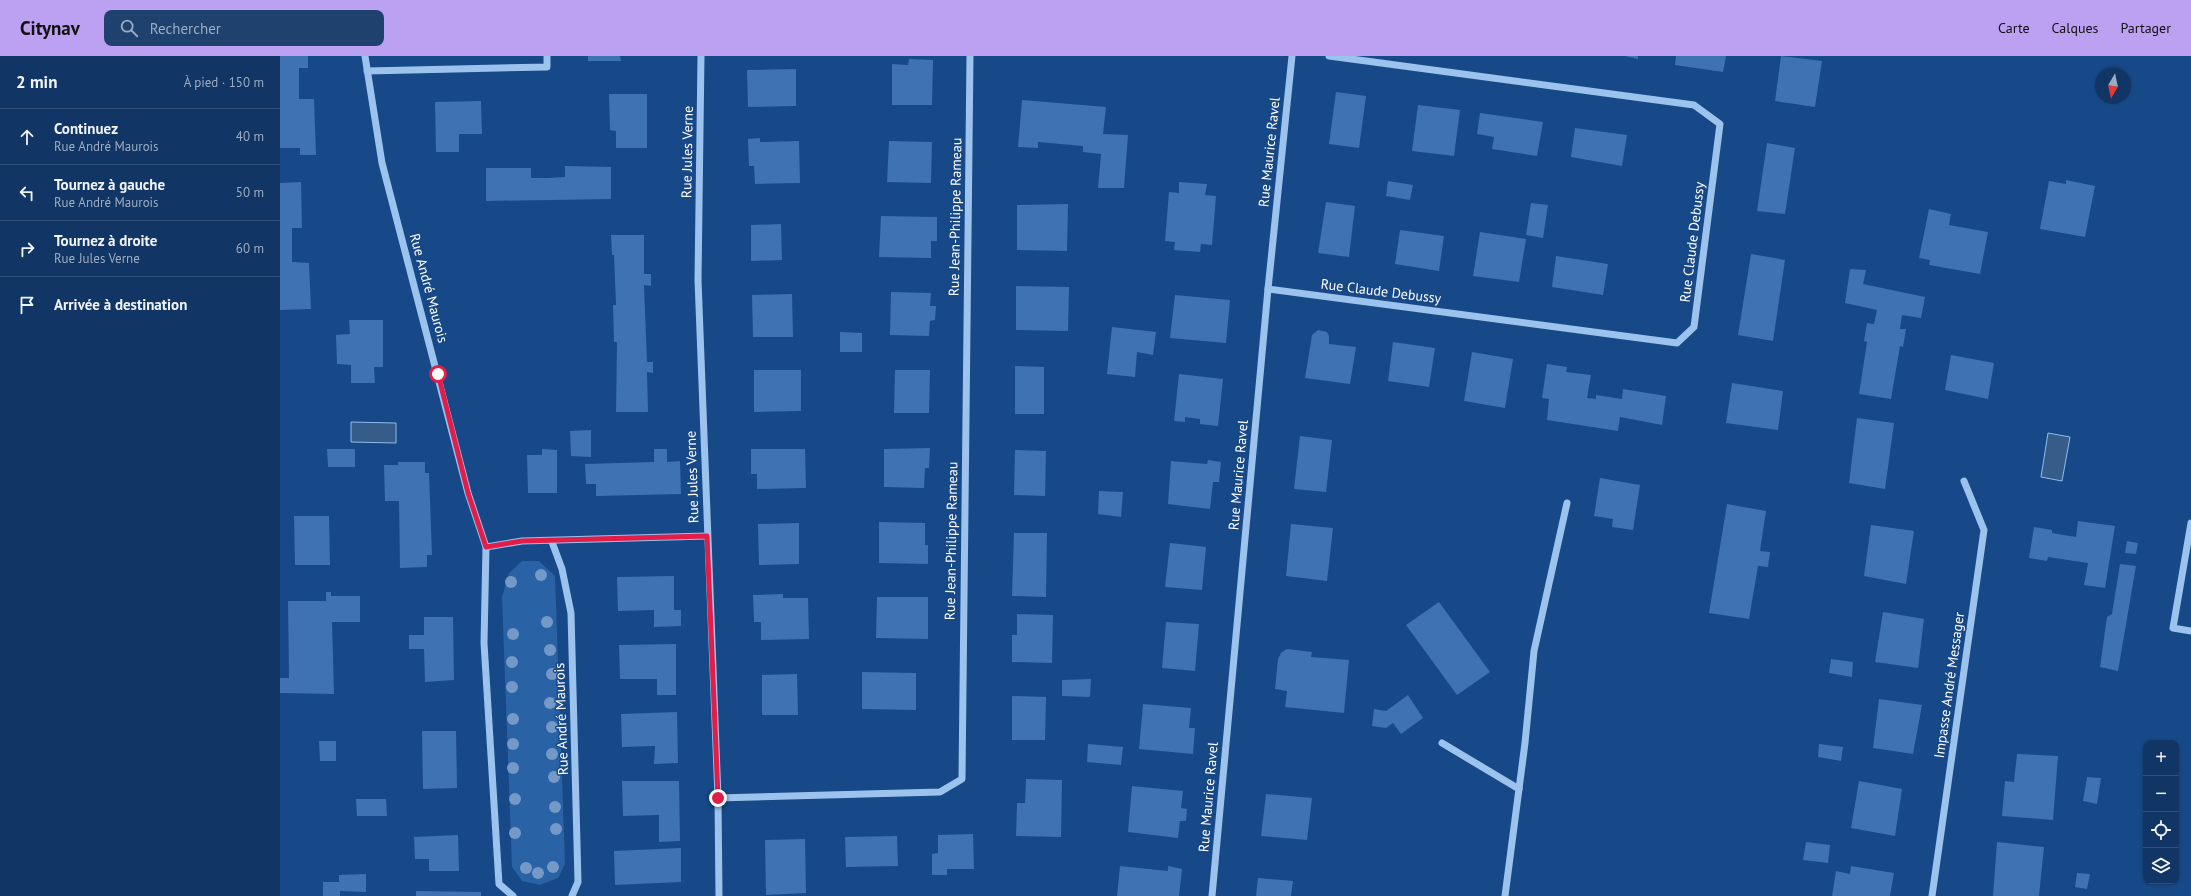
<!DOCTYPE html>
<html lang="fr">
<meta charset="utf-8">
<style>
body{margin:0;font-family:"PT Sans",sans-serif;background:#1e416e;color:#f1f3f6}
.controls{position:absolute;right:12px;bottom:12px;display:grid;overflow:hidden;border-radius:8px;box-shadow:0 1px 3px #0004}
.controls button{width:36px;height:36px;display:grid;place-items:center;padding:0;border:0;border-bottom:1px solid #305079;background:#113665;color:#f1f3f6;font:20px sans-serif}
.compass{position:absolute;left:1815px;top:12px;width:36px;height:36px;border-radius:50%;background:#113665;box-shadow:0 1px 3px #0004;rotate:189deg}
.stop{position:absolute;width:12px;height:12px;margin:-9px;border:3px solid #e11d48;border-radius:50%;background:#fff}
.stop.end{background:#e11d48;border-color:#fff;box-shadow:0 1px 4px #0008}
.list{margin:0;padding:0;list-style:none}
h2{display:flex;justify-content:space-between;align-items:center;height:52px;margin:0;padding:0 16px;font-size:17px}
h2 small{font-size:13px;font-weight:400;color:#9cabbf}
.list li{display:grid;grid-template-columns:26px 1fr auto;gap:12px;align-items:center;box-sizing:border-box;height:56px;padding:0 16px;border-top:1px solid #305079}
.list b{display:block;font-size:15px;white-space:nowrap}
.list p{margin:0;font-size:13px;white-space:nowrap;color:#9cabbf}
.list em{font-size:13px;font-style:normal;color:#9cabbf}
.icon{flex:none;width:22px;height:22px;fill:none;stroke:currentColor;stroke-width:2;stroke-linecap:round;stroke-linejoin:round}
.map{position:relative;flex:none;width:1911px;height:840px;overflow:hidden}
header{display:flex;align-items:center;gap:24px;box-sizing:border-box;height:56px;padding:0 20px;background:#bca0f2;color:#111}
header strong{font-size:19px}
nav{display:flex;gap:22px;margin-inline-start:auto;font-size:14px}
.search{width:280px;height:36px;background:#1e416e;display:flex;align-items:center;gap:10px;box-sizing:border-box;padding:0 14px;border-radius:8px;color:#9cabbf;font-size:15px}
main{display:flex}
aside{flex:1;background:#113665}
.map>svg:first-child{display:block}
.green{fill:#2962a5}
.water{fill:#365c8a;stroke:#8fbdf0}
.building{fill:#3f72b0}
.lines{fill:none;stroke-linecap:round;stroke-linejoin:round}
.minor{stroke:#9cc2ee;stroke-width:7}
.tree{fill:#7599c6}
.route{stroke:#e11d48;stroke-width:5}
.labels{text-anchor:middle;stroke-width:3;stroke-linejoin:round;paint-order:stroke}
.street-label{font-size:14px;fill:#fff;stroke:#174887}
</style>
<header>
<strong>Citynav</strong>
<div class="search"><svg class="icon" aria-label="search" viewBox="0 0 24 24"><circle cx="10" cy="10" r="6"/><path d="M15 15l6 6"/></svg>Rechercher</div>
<nav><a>Carte</a><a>Calques</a><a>Partager</a></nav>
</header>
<main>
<aside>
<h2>2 min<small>À pied · 150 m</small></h2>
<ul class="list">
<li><svg class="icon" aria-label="ahead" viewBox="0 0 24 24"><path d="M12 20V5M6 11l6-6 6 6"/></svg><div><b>Continuez</b><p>Rue André Maurois</p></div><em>40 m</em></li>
<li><svg class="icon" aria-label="left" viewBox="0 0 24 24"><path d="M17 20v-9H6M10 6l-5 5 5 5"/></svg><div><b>Tournez à gauche</b><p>Rue André Maurois</p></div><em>50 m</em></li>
<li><svg class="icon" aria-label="right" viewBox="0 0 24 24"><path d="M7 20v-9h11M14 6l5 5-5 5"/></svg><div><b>Tournez à droite</b><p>Rue Jules Verne</p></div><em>60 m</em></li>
<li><svg class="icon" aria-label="arrive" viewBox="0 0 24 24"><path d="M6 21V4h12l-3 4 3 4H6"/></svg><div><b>Arrivée à destination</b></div></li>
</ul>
</aside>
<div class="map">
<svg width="1911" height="840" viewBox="0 0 1911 840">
<rect width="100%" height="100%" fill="#174887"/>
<polygon class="green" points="242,505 259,505 275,520 285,808 278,822 260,829 242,825 232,811 222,541 229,517"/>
<g class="water">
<polygon points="71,366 116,367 116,387 71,386"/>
<polygon points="1768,377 1790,381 1782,425 1761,421"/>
</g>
<g class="building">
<polygon points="0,0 28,0 28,12 19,12 19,43 34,43 36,99 20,99 20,92 0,92"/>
<polygon points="308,0 340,0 341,5 308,5"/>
<polygon points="1345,0 1358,0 1358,3"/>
<polygon points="1396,0 1446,0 1443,16 1395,9"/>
<polygon points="1501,0 1542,5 1535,51 1495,45"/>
<polygon points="629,3 653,4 652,49 612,49 612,8 628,9"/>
<polygon points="516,13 516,50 468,51 467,14"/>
<polygon points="1056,36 1086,40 1079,92 1049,88"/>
<polygon points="329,38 367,38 367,92 336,92 336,75 330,74"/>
<polygon points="742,44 826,51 823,78 848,79 844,132 818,132 821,98 803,96 803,90 758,86 758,92 738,91"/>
<polygon points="201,45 202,78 179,78 179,96 156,96 155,46"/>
<polygon points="1138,49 1180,54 1174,100 1132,95"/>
<polygon points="1200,57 1263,66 1257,100 1212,93 1214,81 1197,78"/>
<polygon points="1295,72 1347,79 1342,110 1291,101"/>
<polygon points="480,82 480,86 519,85 520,127 475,128 474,110 469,110 468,83"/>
<polygon points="609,85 652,86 651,127 607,126"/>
<polygon points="1487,87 1515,92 1505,158 1477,155"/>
<polygon points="285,110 331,111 331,143 206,145 206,112 251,112 251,122 268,122 285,121"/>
<polygon points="1786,124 1815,130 1805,181 1760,173 1769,125 1786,128"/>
<polygon points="1108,125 1133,129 1130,144 1106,140"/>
<polygon points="21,126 22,172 12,172 12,206 29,207 31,253 0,254 0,127"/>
<polygon points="899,126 927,128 925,139 936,140 932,189 921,188 920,196 894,194 895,186 885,185 889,136 899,137"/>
<polygon points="1046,146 1075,150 1069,201 1038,197"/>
<polygon points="1251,147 1268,149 1263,182 1246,179"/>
<polygon points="788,148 787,195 737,194 737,149"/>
<polygon points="1649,153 1671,158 1669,169 1708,176 1700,218 1649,209 1650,204 1639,202"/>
<polygon points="601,160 657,161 657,185 651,185 651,202 599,201"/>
<polygon points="501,168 502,204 471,205 471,169"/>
<polygon points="1120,174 1164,180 1159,215 1115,208"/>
<polygon points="1200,176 1246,183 1239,226 1193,220"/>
<polygon points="331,179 364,179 364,218 371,218 371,230 364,229 367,306 373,306 373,317 367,316 368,356 336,356 337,286 334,286 333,249 336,249 334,199 332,199"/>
<polygon points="1471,198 1505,204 1493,285 1458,279"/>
<polygon points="1276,200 1328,208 1323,239 1272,231"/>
<polygon points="1570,213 1586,214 1583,228 1645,241 1641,262 1622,259 1620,273 1626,273 1623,291 1620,290 1611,343 1579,338 1587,286 1584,285 1587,267 1594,268 1597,254 1565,247"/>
<polygon points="736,230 789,231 788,275 736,274"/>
<polygon points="611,236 651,237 650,250 656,250 655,264 650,265 649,280 610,279"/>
<polygon points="512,238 513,281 473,281 472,239"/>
<polygon points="895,239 950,244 946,287 890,282"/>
<polygon points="69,264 103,264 103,311 94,311 95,327 71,327 71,309 57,308 56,279 70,278"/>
<polygon points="832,271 876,276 873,299 857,296 855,321 827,318"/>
<polygon points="1038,274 1047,276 1049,280 1049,288 1076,291 1070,328 1025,322 1032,279"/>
<polygon points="560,276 582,277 582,296 560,296"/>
<polygon points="1113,286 1155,292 1149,331 1108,325"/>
<polygon points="1192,296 1233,303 1225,352 1184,345"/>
<polygon points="1671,299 1714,307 1708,343 1665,334"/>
<polygon points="1267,308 1287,311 1286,316 1311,319 1307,342 1316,343 1316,339 1342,343 1343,333 1386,340 1382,369 1340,361 1338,375 1267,364 1269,343 1262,342"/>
<polygon points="735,310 764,311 764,358 735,358"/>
<polygon points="474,314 521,314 521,355 474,356"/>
<polygon points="615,314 650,314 649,357 614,357"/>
<polygon points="899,318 943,323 938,370 920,368 920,363 905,361 905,366 894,365"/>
<polygon points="1452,327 1503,335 1498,374 1446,367"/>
<polygon points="1577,362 1614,367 1605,433 1569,427"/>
<polygon points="311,374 311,401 291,400 290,375"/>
<polygon points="1020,380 1052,384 1046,436 1014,433"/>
<polygon points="650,392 649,412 645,412 644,432 604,431 604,393"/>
<polygon points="47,393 75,393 75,411 48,411"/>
<polygon points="262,393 277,394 277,437 248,437 247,399 262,399"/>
<polygon points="374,393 387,393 387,406 400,405 401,438 316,440 316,428 306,428 305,408 374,406"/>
<polygon points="471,393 525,393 526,432 477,433 477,418 471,418"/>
<polygon points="735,394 766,395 765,440 734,439"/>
<polygon points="928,404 941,406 939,426 933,426 930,453 888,448 891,405 927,408"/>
<polygon points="118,406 145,406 145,417 149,417 152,499 147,499 147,511 120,512 119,445 105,445 104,409 118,409"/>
<polygon points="1320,422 1360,429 1353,474 1332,471 1333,463 1314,460"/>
<polygon points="819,435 843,436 841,461 818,458"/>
<polygon points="1447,448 1486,455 1480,495 1490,496 1488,511 1478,510 1469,563 1429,557"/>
<polygon points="14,460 49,460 50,509 15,509"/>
<polygon points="1798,465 1835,470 1825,532 1804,529 1808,507 1768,501 1767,505 1749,502 1754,471 1772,474 1772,477 1796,481"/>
<polygon points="599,466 645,467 645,489 648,489 648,508 599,507"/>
<polygon points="519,467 519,508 479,509 478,468"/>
<polygon points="1011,468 1053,472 1047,525 1006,520"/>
<polygon points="1591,469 1634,475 1626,528 1584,520"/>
<polygon points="734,477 767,477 766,541 732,540"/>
<polygon points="1847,485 1858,487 1856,498 1845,497"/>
<polygon points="890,487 926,491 922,534 885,531"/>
<polygon points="1840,508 1856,510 1838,615 1820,611 1827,561 1832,558"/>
<polygon points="394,520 394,554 401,554 401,570 374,571 374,554 338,555 337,521"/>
<polygon points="46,536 51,536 51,540 80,540 80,566 52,566 54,638 0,637 0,622 9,622 8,545 46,545"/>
<polygon points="503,538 503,542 528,542 529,583 481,584 481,566 474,566 473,539"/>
<polygon points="597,541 648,541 648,583 596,582"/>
<polygon points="1159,546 1210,616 1177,639 1126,569"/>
<polygon points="1603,556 1644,563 1638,612 1595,606"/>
<polygon points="737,558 773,559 772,607 732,606 732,579 737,579"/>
<polygon points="144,561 173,561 174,624 145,626 144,593 129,593 129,579 144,579"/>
<polygon points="886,566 919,568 915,615 882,612"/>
<polygon points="396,588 396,639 377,639 377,623 340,623 339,589"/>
<polygon points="1007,593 1032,596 1031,601 1069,604 1064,657 1005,651 1007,635 995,633 998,603 1001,597"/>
<polygon points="1551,603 1573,606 1572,621 1549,617"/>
<polygon points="582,616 636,617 636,654 582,653"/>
<polygon points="517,618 518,659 482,659 482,619"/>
<polygon points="811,623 810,641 782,640 782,624"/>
<polygon points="1128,639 1143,662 1121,678 1113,667 1106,672 1092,670 1094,653 1106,655"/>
<polygon points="732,640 766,641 765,684 732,684"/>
<polygon points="1599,643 1642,649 1633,698 1593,692"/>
<polygon points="863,648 911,652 909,672 915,672 913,698 859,693"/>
<polygon points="397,656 398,707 374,708 375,690 342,691 341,658"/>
<polygon points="142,675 176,675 177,732 143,733"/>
<polygon points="39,685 56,685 56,705 40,705"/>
<polygon points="808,688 843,691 841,709 807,706"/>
<polygon points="1539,688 1563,691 1561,705 1538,701"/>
<polygon points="1737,698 1778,700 1773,764 1722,760 1725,725 1734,726"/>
<polygon points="1807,721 1821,722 1817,748 1803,745"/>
<polygon points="746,723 782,724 781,781 736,780 737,747 745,747"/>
<polygon points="342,725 399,725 400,785 379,786 379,759 343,760"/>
<polygon points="1579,725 1622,733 1615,780 1571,772"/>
<polygon points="852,730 903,735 901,752 907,753 906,765 900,765 898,782 848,776"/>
<polygon points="986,738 1032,742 1027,784 981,780"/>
<polygon points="76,743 106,743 107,760 77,760"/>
<polygon points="693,778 694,813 667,813 667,819 652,819 652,798 658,797 658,779"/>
<polygon points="178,779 179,815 149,815 149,803 135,803 134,781"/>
<polygon points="617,780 618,810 566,811 565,781"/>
<polygon points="525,783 526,837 486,839 485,784"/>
<polygon points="1526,786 1550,789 1548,807 1523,804"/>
<polygon points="1717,786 1764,791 1759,840 1713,840"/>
<polygon points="401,792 401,826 335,829 334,795"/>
<polygon points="840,810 888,815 888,810 902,813 899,840 837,840"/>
<polygon points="1571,810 1614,817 1610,840 1552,840 1556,815 1570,818"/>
<polygon points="1797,817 1810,818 1807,833 1795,831"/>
<polygon points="86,818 86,836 60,835 60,840 43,840 43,826 59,826 59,819"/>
<polygon points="978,822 1013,825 1011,840 976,840"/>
<polygon points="136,835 201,836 201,840 136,840"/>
</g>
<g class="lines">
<g class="minor">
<polyline points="85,0 102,107 188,437 206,491 242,485 427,480"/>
<polyline points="421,0 418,224 438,742 439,840"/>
<polyline points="87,15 267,11 267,0"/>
<polyline points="988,233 1397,287 1414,271 1440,68 1414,49 1049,0"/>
<polyline points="1911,467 1893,572 1911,575"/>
<polyline points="272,486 282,513 291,557 298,826 292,840"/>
<polyline points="206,491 204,587 219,828 233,840"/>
<polyline points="1162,687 1239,733"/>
<polyline points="438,742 660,736 682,723 690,0"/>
<polyline points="932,840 988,233 1012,0"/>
<polyline points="1225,840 1245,687 1254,595 1287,447"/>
<polyline points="1652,840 1704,474 1684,425"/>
</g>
</g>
<g class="tree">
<circle cx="261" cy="519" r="6"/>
<circle cx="231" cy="526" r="6"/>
<circle cx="267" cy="566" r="6"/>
<circle cx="233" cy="578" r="6"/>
<circle cx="270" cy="594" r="6"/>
<circle cx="232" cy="606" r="6"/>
<circle cx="272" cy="618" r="6"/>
<circle cx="232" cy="631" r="6"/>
<circle cx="270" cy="647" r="6"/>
<circle cx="233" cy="663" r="6"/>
<circle cx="272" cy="671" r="6"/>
<circle cx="233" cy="688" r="6"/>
<circle cx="272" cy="698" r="6"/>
<circle cx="233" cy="712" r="6"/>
<circle cx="274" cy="721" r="6"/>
<circle cx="235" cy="743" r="6"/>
<circle cx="275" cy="751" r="6"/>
<circle cx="276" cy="773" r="6"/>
<circle cx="235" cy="777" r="6"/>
<circle cx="273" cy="811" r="6"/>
<circle cx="246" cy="812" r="6"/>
<circle cx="258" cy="817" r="6"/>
</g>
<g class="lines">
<polyline class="route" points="158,318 188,437 206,491 242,485 427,480 438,742"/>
</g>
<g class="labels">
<g class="street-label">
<text transform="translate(407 96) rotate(-89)" y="5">Rue Jules Verne</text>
<text transform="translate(989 96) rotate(-84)" y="5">Rue Maurice Ravel</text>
<text transform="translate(675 161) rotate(-89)" y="5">Rue Jean-Philippe Rameau</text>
<text transform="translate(1412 186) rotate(-83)" y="5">Rue Claude Debussy</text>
<text transform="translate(149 232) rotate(75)" y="5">Rue André Maurois</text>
<text transform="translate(1101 235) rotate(7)" y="5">Rue Claude Debussy</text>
<text transform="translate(958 419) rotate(-85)" y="5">Rue Maurice Ravel</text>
<text transform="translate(412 421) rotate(-92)" y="5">Rue Jules Verne</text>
<text transform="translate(671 485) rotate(-89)" y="5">Rue Jean-Philippe Rameau</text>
<text transform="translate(1669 629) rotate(-82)" y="5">Impasse André Messager</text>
<text transform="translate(281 663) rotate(-92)" y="5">Rue André Maurois</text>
<text transform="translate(928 741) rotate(-85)" y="5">Rue Maurice Ravel</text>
</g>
</g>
</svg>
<div class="controls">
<button>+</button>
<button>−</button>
<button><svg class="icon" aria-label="locate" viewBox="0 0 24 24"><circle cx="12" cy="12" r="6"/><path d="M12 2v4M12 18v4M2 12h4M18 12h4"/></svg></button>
<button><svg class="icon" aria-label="layers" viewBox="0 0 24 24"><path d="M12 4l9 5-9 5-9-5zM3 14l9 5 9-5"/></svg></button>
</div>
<svg class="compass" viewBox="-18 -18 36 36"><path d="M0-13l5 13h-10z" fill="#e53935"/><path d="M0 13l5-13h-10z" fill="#9cabbf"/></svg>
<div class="stop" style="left:158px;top:318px"></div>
<div class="stop end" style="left:438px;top:742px"></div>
</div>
</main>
